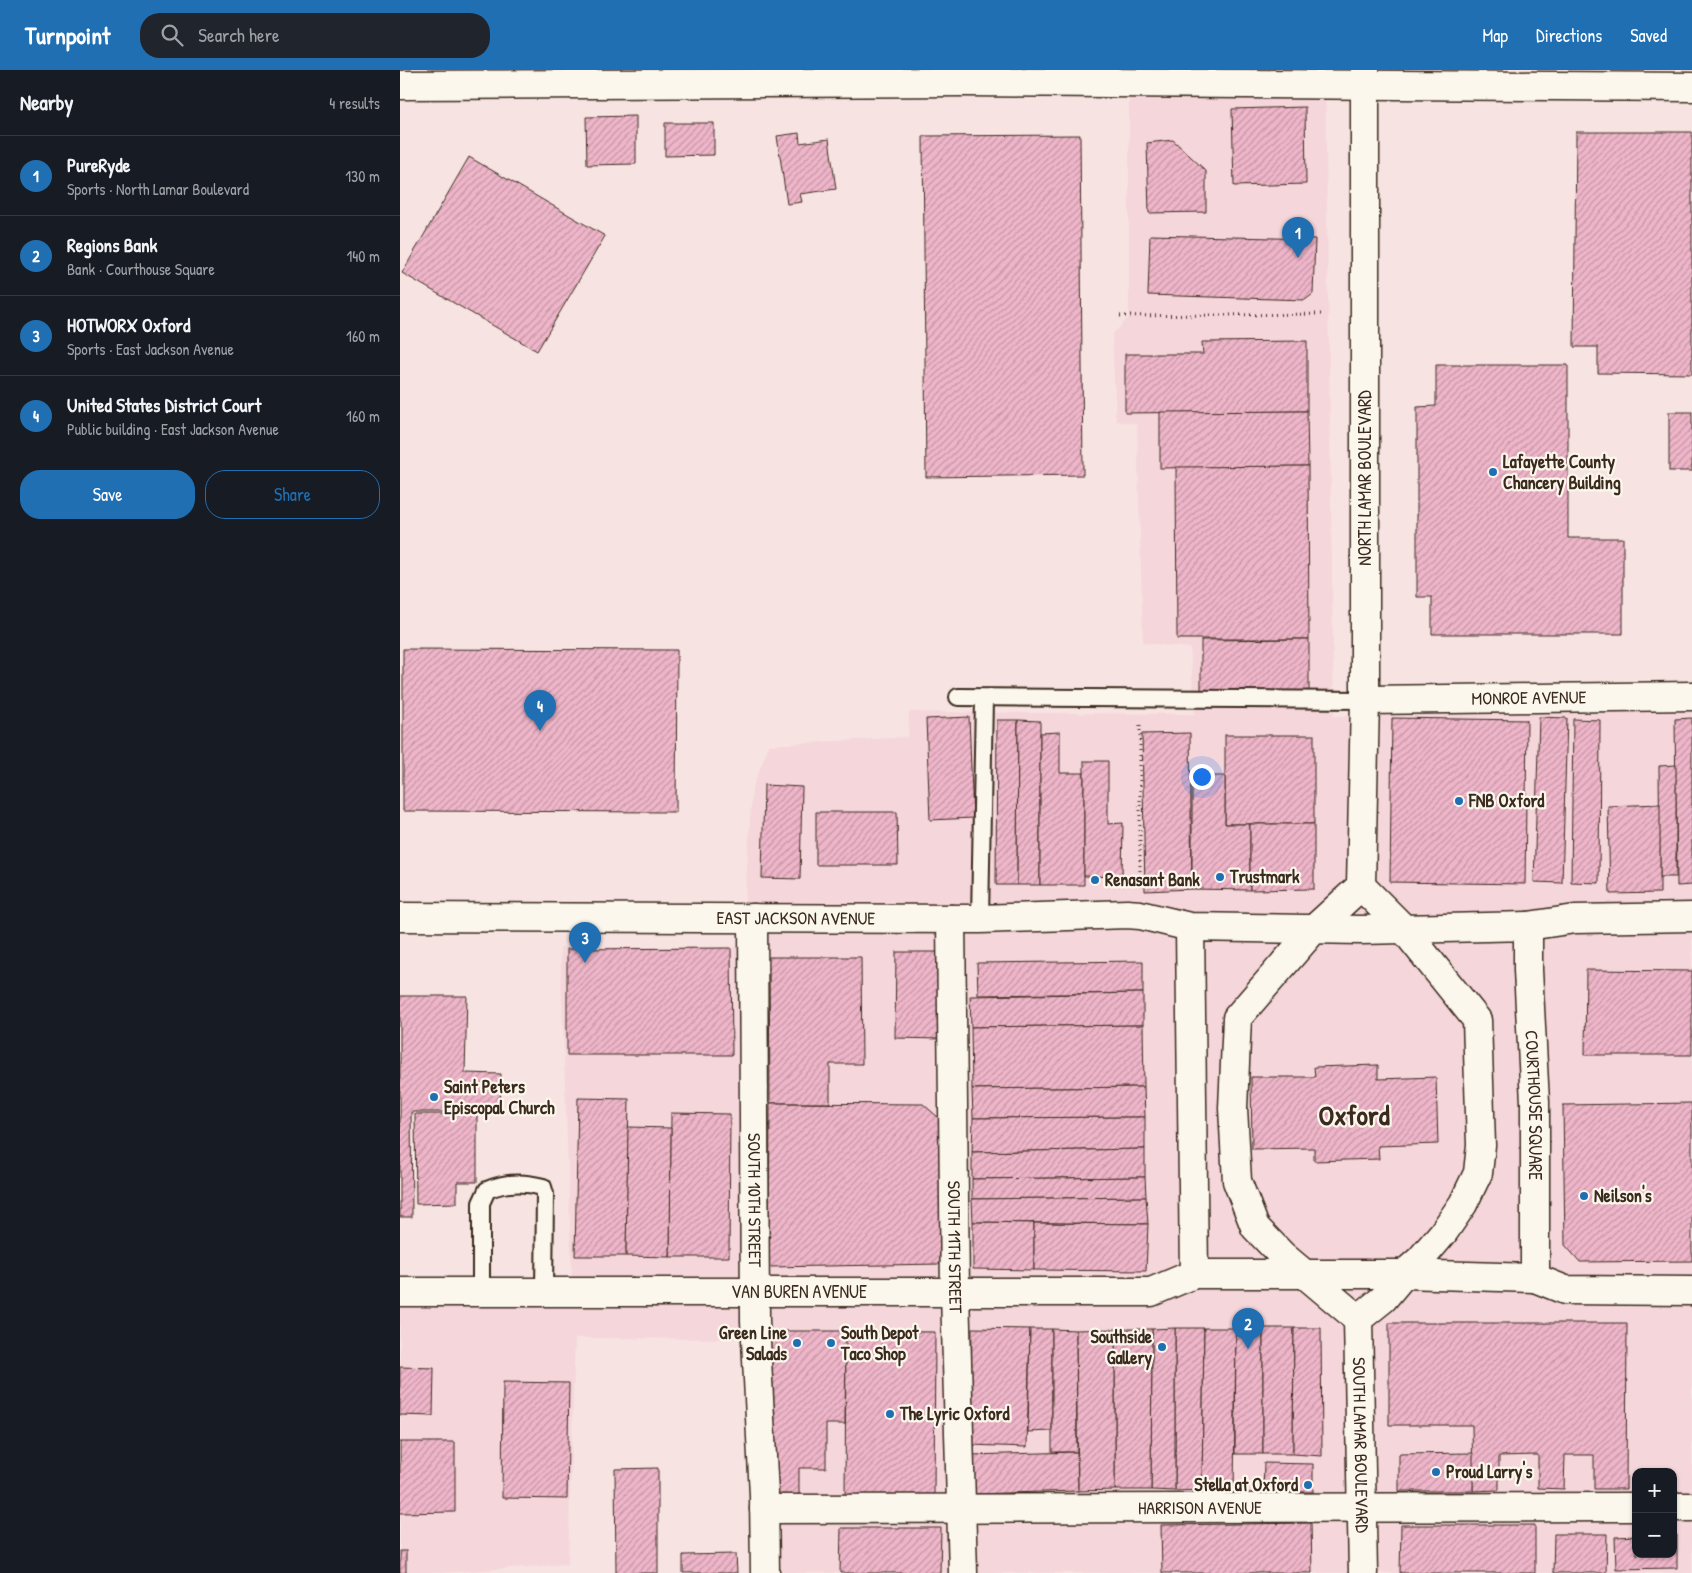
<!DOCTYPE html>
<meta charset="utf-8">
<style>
body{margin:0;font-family:"Patrick Hand",sans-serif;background:#20242c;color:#f1f3f6}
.controls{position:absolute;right:15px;bottom:15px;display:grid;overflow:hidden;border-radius:10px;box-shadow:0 1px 4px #0004}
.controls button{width:45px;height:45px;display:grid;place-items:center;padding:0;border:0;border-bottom:1px solid #363941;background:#171b24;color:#f1f3f6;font:25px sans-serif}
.you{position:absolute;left:801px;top:706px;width:18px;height:18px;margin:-12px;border:4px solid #fff;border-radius:50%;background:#1a73e8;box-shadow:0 0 0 8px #1a73e833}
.badge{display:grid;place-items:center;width:32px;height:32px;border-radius:50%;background:#1f6fb2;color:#fff;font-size:16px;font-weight:700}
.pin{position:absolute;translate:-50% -41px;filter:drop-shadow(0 1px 2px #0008)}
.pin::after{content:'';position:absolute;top:26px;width:18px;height:15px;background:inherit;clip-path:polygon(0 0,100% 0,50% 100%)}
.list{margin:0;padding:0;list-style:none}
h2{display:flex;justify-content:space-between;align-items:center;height:65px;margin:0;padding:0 20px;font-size:21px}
h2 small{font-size:16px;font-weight:400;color:#9ea1a6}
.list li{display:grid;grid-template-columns:32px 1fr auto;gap:15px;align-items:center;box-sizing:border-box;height:80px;padding:0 20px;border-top:1px solid #363941}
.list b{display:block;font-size:19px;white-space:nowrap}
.list p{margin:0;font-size:16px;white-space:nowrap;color:#9ea1a6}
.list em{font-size:16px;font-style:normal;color:#9ea1a6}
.actions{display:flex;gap:10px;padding:15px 20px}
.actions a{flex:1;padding:11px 0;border:1px solid #1f6fb2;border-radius:20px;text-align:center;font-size:18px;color:#1f6fb2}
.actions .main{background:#1f6fb2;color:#fff}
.icon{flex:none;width:28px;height:28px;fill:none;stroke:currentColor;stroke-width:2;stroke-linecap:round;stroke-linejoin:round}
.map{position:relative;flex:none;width:1292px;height:1503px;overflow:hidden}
header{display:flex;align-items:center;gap:30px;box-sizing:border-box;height:70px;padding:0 25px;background:#1f6fb2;color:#fff}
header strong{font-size:24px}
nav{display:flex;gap:28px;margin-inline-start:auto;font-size:18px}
.search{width:350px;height:45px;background:#20242c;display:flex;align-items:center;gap:12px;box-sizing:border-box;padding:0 18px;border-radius:20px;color:#9ea1a6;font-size:19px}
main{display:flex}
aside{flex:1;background:#171b24}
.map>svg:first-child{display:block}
.built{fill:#f5d6db;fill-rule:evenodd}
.building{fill:url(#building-hatch);stroke:#3b2a1e}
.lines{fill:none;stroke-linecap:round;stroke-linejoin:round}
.service-casing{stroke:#3b2a1e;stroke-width:20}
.minor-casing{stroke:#3b2a1e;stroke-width:31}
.tertiary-casing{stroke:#3b2a1e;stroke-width:31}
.path{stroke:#3b2a1e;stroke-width:3;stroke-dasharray:1 4;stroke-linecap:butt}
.service{stroke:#fbf7ec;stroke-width:16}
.minor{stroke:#fbf7ec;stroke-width:28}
.tertiary{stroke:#fbf7ec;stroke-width:28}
.poi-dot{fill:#1f6fb2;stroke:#fbf7ec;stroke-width:2}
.labels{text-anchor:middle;stroke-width:4.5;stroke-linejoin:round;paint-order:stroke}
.poi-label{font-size:18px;font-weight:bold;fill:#3b2a1e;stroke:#fbf7ec;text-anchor:start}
.street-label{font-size:18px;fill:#3b2a1e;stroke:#fbf7ec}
.town-label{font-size:28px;font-weight:bold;fill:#3b2a1e;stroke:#fbf7ec}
</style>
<header>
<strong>Turnpoint</strong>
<div class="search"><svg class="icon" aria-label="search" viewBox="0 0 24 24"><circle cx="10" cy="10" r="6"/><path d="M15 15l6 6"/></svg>Search here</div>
<nav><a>Map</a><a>Directions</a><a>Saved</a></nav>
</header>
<main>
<aside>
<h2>Nearby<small>4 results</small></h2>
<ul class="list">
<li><span class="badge">1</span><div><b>PureRyde</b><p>Sports · North Lamar Boulevard</p></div><em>130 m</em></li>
<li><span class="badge">2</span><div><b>Regions Bank</b><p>Bank · Courthouse Square</p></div><em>140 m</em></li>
<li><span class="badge">3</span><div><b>HOTWORX Oxford</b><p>Sports · East Jackson Avenue</p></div><em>160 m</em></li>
<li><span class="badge">4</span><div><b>United States District Court</b><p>Public building · East Jackson Avenue</p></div><em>160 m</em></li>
</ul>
<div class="actions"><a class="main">Save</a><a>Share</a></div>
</aside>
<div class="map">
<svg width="1292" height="1503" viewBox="0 0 1292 1503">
<defs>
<pattern id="building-hatch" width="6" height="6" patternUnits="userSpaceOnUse" patternTransform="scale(1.25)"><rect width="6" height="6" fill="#efb6ca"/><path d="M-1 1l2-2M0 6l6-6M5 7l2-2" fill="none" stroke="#c394a3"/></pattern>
</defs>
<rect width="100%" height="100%" fill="#f7e4e2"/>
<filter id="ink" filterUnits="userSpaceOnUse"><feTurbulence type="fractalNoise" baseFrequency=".02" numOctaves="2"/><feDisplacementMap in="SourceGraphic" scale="10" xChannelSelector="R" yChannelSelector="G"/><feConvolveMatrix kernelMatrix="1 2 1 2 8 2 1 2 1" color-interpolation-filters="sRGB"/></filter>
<g filter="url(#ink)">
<path class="built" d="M687 0H925L934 646 1292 636V1503H355L349 1269 175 1268 168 1494 42 1503H0V1210L172 1211 160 877H342L352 719 369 675 508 667 509 642 795 644 790 578 743 573 737 354 716 351 712 265 729 247V3ZM1236 1402H1273V1484H1236Z"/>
<g class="building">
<polygon points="905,37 906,114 834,116 832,39"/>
<polygon points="236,46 236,94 187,95 186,47"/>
<polygon points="265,53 314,53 314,85 265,86"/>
<polygon points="1176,62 1292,62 1292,304 1198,303 1198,277 1174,277"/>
<polygon points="399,63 400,73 429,69 436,119 400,124 402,132 387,134 377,66"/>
<polygon points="680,65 683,405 526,407 523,66"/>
<polygon points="773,70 806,101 806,142 749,143 747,73"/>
<polygon points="69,87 205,166 137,281 2,203"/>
<polygon points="750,165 915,169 913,224 905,230 748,225"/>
<polygon points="907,271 907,341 725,343 725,284 803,284 802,272"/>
<polygon points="1036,295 1168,295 1168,468 1223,468 1223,564 1032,564 1032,527 1017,527 1017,337 1036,336"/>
<polygon points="907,341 908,396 760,398 760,342"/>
<rect x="1269" y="342" width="23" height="59"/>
<polygon points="908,396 909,569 777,569 776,397"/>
<polygon points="909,569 909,624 801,624 801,570"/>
<polygon points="3,579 277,580 276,742 3,741"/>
<polygon points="569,647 573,748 530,750 526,649"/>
<polygon points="1139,647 1167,648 1162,813 1134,812"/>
<polygon points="992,648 1127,650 1125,814 990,812"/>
<polygon points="1292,648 1292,815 1277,816 1275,649"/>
<polygon points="1173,649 1200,650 1199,813 1171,812"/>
<polygon points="597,650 618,650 617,815 596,815"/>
<polygon points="618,650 640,651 640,815 617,815"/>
<polygon points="660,662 660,703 684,703 684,815 640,815 640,663"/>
<polygon points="790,663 792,819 745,821 742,664"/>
<rect x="825" y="665" width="89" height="89"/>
<polygon points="684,691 708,691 708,754 723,753 722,807 684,806"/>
<polygon points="1276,695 1276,807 1260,807 1259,696"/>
<polygon points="792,706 825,706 825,754 850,754 850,820 792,819"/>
<polygon points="364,715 402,717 400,809 362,808"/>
<polygon points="1260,734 1260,823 1210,824 1208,736"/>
<polygon points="416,742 497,742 498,795 416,795"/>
<polygon points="850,754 914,754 914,819 850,820"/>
<polygon points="331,878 332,985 167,985 167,879"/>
<polygon points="496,882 541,882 540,969 495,968"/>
<polygon points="369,887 461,887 462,994 430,994 430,1033 370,1033"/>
<polygon points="743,891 743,923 578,925 577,893"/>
<polygon points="1186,900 1292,901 1292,985 1185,985"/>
<polygon points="743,923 743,955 571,957 570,926"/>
<polygon points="0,926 67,926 65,1003 101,1004 100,1042 11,1042 12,1147 0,1147"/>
<polygon points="743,955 744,1017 572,1019 571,957"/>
<polygon points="978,995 978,1009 1036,1007 1038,1074 978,1076 979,1089 914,1091 914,1078 852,1079 851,1007 915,1007 914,997"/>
<polygon points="744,1017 745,1047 573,1048 572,1019"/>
<polygon points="178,1028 229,1029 226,1186 175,1186"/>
<polygon points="370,1033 523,1034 539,1048 541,1194 369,1197"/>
<polygon points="1292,1033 1292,1191 1180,1192 1165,1175 1163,1035"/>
<polygon points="271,1043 330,1044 329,1187 270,1187"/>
<polygon points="15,1044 77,1044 77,1112 57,1112 57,1133 16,1134"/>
<polygon points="745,1047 745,1079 572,1082 573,1048"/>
<polygon points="228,1057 271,1058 270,1187 226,1186"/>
<polygon points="745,1079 745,1107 572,1109 572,1082"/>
<polygon points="745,1107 746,1127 572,1129 572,1109"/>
<polygon points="746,1127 748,1154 573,1152 572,1129"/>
<polygon points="573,1152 634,1153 634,1200 573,1199"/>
<polygon points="634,1153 748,1154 746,1201 634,1200"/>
<polygon points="989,1253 1227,1253 1226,1419 1194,1419 1194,1385 1165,1385 1164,1419 1138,1418 1138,1385 1099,1386 1099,1420 1073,1421 1072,1355 989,1355"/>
<polygon points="572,1258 630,1259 627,1377 570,1375"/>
<polygon points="775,1258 804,1258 802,1420 775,1421"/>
<polygon points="775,1258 775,1421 751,1420 752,1259"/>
<polygon points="804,1258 836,1258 834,1422 802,1420"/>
<polygon points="836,1258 863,1258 863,1384 835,1384"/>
<polygon points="863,1258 894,1258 893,1384 863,1384"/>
<polygon points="894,1258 921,1258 922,1386 893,1384"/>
<polygon points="630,1259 652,1259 652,1361 628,1362"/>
<polygon points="652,1259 676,1260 677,1382 652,1382"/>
<polygon points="715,1259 752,1259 751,1420 715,1420"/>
<polygon points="715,1259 715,1420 678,1421 676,1260"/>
<polygon points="366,1261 446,1261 445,1354 426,1354 426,1398 399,1398 399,1425 364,1425"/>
<polygon points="446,1261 535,1262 534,1427 445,1427"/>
<polygon points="0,1297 34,1298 33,1346 0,1345"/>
<polygon points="103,1312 169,1313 167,1429 102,1428"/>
<polygon points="0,1372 55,1372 55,1442 0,1443"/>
<polygon points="677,1382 678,1421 572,1424 570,1385"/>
<polygon points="1073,1383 1073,1421 999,1421 999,1384"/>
<polygon points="864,1393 913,1394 913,1422 863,1422"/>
<polygon points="258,1398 258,1503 216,1503 215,1399"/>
<polygon points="911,1453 912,1503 762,1503 761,1455"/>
<polygon points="1001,1455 1135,1455 1135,1503 1000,1503"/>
<polygon points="441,1458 541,1458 540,1503 440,1503"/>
<polygon points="1154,1464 1207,1464 1206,1503 1153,1503"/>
<polygon points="1273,1465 1277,1465 1277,1498 1216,1499 1215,1467 1236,1466 1236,1484 1273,1484"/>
<rect x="0" y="1481" width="6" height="22"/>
<polygon points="336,1484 337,1503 283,1503 283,1485"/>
</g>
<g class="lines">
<defs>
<g id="service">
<polyline points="558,627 965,630"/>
<polyline points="580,849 584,628"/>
<path d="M81 1222V1133L87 1120C105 1112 125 1112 143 1117L145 1124 144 1222"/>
</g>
<g id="minor">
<polyline points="0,15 566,12 1292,17"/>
<path id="s1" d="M965 630 1292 626"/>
<path id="s2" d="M353 848 355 1251 364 1425 365 1503"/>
<path id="s3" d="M551 849 555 1222 563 1503"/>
<polyline points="1128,856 1175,849 1292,847"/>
<polyline points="1135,1208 1165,1220 1292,1221"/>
<path id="s4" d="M0 1222H751L794 1204"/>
<polyline points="1273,1437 1292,1437"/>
<path id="s5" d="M364 1439 1236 1437"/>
</g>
<g id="tertiary">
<polyline points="961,816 965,630 965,0"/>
<path id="s6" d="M0 847 580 849 727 844 740 845 790 857 961 860 1128 856V900L1135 1032V1208L1004 1204H794L790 857"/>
<polyline points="958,1249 882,1185 855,1157 837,1111 833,1038 837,948 914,859 961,816"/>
<polyline points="958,1249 983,1229 1004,1204 1020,1190 1043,1163 1063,1134 1078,1103 1081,1075 1077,950 1003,858 961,816"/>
<path id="s7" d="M958 1249 963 1503"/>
</g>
</defs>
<use href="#service" class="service-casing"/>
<use href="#minor" class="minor-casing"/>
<use href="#tertiary" class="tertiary-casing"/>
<g class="path">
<polyline points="720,246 924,244"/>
<polyline points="740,650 740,819"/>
</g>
<use href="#service" class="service"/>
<use href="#minor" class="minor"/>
<use href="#tertiary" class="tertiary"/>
</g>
</g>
<g class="poi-dot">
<circle cx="1093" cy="402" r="5"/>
<circle cx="1059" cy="731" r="5"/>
<circle cx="820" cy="807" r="5"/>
<circle cx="695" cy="810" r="5"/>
<circle cx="34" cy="1027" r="5"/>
<circle cx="1184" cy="1126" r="5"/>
<circle cx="397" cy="1273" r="5"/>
<circle cx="431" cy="1273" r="5"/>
<circle cx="762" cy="1277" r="5"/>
<circle cx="490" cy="1344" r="5"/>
<circle cx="1036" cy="1402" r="5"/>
<circle cx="908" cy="1415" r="5"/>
</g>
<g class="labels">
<g class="poi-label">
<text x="1103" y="398">Lafayette County<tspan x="1103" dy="21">Chancery Building</tspan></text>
<text x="1069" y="737">FNB Oxford</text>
<text x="830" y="813">Trustmark</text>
<text x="705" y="816">Renasant Bank</text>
<text x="44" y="1023">Saint Peters<tspan x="44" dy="21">Episcopal Church</tspan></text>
<text x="1194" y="1132">Neilson's</text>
<text x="387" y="1269" text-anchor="end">Green Line<tspan x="387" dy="21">Salads</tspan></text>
<text x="441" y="1269">South Depot<tspan x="441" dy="21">Taco Shop</tspan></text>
<text x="752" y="1273" text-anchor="end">Southside<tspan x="752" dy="21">Gallery</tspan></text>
<text x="500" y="1350">The Lyric Oxford</text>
<text x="1046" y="1408">Proud Larry's</text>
<text x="898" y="1421" text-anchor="end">Stella at Oxford</text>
</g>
<g class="street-label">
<text transform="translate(965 408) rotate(-90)" y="6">NORTH LAMAR BOULEVARD</text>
<text dy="6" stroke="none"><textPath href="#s1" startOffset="164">MONROE AVENUE</textPath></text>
<text dy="6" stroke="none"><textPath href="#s6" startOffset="396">EAST JACKSON AVENUE</textPath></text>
<text dy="6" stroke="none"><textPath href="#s6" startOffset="1309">COURTHOUSE SQUARE</textPath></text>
<text dy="6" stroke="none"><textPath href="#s2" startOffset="282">SOUTH 10TH STREET</textPath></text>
<text dy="6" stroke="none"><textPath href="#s3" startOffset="328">SOUTH 11TH STREET</textPath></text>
<text dy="6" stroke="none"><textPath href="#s4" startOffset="399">VAN BUREN AVENUE</textPath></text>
<text dy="6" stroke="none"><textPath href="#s7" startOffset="126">SOUTH LAMAR BOULEVARD</textPath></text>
<text dy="6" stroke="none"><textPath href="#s5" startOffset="436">HARRISON AVENUE</textPath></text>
</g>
<g class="town-label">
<text x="954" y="1055">Oxford</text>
</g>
</g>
</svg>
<div class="controls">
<button>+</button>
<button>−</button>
</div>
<div class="you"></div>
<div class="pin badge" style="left:898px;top:188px">1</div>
<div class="pin badge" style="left:848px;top:1279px">2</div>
<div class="pin badge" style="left:185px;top:893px">3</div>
<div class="pin badge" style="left:140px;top:661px">4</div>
</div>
</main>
